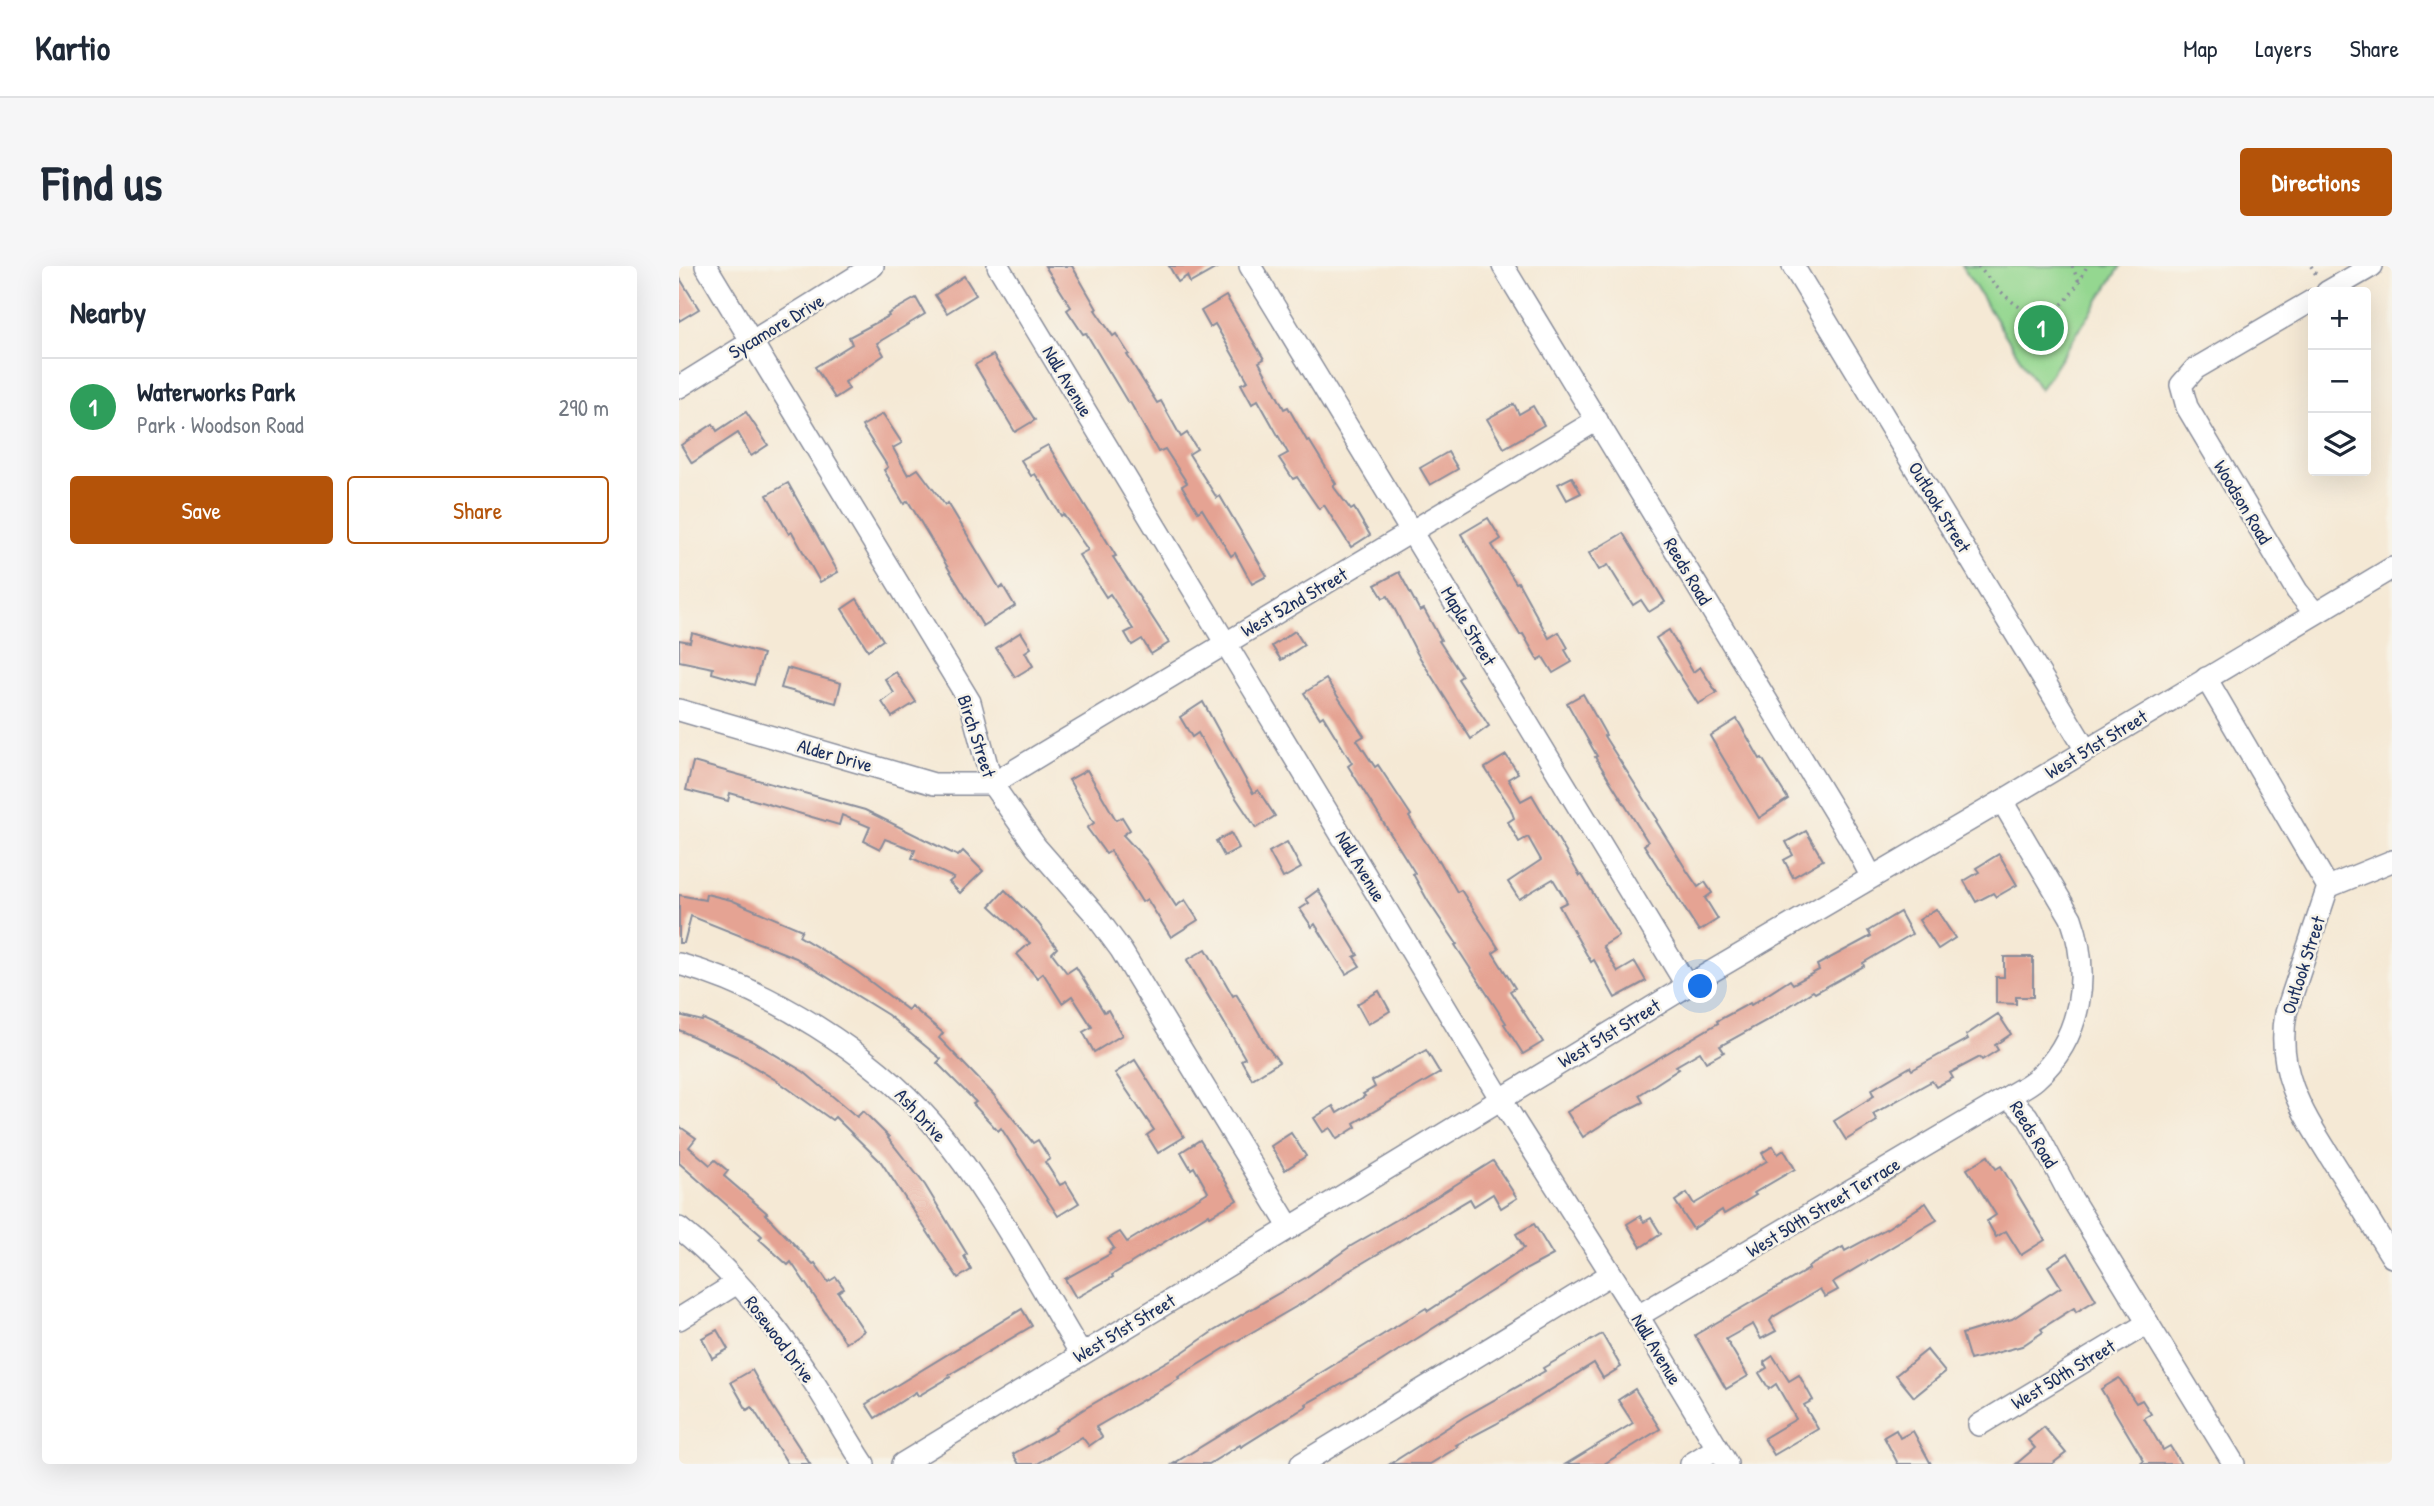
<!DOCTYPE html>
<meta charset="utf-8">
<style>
body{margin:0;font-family:"Patrick Hand",sans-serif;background:#f6f6f7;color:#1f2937}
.controls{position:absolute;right:21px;top:21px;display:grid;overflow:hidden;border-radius:7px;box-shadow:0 7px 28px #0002}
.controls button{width:63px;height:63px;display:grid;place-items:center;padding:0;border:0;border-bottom:2px solid #e0e1e3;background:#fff;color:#1f2937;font:35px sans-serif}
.you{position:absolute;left:1022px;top:721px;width:24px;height:24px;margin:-18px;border:5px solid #fff;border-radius:50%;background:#1a73e8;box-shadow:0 0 0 10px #1a73e833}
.badge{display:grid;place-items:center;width:46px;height:46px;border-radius:50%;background:#b45309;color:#fff;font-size:23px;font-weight:700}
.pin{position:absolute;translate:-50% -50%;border:4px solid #fff;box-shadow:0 2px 7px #0006}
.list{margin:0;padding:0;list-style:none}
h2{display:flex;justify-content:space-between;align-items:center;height:91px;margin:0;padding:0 28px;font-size:30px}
h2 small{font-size:23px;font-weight:400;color:#747a83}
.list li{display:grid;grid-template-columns:46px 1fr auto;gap:21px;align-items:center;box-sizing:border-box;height:98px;padding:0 28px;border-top:2px solid #e0e1e3}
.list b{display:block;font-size:26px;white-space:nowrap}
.list p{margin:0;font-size:23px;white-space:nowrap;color:#747a83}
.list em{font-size:23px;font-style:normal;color:#747a83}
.actions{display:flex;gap:14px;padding:21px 28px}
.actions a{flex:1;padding:16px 0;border:2px solid #b45309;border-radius:7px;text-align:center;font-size:24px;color:#b45309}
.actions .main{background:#b45309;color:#fff}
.icon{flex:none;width:38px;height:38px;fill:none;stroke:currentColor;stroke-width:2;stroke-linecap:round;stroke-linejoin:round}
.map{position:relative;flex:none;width:1713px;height:1198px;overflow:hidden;border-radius:7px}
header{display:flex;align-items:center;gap:42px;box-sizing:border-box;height:98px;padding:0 35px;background:#fff;border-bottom:2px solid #e0e1e3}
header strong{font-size:33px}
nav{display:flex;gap:38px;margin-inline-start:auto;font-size:24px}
.intro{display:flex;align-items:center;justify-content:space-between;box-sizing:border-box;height:168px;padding:0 42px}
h1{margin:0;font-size:49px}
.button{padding:18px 32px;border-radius:7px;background:#b45309;color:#fff;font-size:24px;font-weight:700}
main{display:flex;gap:42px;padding:0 42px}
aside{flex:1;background:#fff;border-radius:7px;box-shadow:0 7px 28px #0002}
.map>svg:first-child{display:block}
.green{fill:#94d790;stroke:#588377;stroke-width:2}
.building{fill:#e5a393}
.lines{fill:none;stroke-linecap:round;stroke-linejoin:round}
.minor-casing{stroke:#888c9a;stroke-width:24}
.path{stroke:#888c9a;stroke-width:3.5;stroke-dasharray:2 5;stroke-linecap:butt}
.minor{stroke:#fff;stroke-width:21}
.labels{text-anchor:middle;stroke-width:5;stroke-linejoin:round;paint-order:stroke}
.street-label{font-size:19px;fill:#1b2f5e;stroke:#f7f3e8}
</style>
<header>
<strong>Kartio</strong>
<nav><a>Map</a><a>Layers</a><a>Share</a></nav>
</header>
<div class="intro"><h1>Find us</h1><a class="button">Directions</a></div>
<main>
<aside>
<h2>Nearby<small></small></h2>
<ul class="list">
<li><span class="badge" style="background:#2e9e5b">1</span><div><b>Waterworks Park</b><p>Park · Woodson Road</p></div><em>290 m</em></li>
</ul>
<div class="actions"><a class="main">Save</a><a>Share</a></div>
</aside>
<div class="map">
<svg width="1713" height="1198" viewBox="0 0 1713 1198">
<rect width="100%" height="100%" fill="#f7f3e8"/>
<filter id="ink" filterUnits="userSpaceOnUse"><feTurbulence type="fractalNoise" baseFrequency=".0143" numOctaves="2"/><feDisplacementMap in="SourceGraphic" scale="14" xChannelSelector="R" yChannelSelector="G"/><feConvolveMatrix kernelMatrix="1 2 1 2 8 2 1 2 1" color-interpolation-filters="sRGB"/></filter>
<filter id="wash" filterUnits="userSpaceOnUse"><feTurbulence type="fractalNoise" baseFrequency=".00686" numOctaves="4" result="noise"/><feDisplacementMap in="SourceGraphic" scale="28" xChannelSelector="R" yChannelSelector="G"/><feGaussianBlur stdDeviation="1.57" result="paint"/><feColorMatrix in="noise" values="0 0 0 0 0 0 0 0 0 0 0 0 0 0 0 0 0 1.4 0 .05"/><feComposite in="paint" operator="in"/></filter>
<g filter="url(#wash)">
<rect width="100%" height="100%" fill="#f5e9d5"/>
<polygon class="green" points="1283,0 1442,0 1361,124"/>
<g id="blocks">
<g class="building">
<polygon points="366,0 393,0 418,43 416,44 434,70 437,68 450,88 448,89 478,137 482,135 502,171 508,167 518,183 510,188 538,232 541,230 588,310 573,318 556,287 552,290 523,243 519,246 503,220 508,217 486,183 479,186 451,136 449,137 407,67 404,68 388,44 392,41"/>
<polygon points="490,0 541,0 511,17 508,10 499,16"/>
<polygon points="285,10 297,29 268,47 256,29"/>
<polygon points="0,11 20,43 0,55"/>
<polygon points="547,30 585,93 580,96 605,143 609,141 628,175 630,174 657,218 654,220 672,244 675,242 691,269 672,281 645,239 640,243 618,211 614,213 600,192 609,187 579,134 573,138 562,118 569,115 536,58 531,61 522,45"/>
<polygon points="237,32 246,48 198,77 205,89 166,116 170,123 156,132 136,101 173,78 170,71 210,50 209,48"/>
<polygon points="314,89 356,154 336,166 296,99"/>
<polygon points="835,138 840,148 854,140 865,159 825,182 808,153"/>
<polygon points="67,146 89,179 72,190 59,167 13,197 2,179 34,158 38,165"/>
<polygon points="204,148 223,177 214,182 229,209 239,203 266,239 269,237 321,323 324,320 336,340 304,360 229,235 225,238 205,204 209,201 183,160"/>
<polygon points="369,179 437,290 434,291 490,377 472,388 463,373 453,379 446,367 454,363 431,328 427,331 400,289 409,284 384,248 382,250 363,218 356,208 352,210 342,194"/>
<polygon points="769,186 779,203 751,219 741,202"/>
<polygon points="893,211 902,227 888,234 879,218"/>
<polygon points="109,217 159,306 141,316 113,266 110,268 88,229"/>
<polygon points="809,252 822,273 813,279 837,317 839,316 870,372 880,366 889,382 886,384 893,396 874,407 864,391 859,394 844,368 841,369 782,268"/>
<polygon points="944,267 986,336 970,346 962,334 954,339 929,299 920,304 910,287"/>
<polygon points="720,306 741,345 745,343 762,374 760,375 783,410 779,413 810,460 792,473 738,387 709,330 704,332 696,319"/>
<polygon points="178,333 204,374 189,384 163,343"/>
<polygon points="990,364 1014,406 1021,401 1038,427 1019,438 977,372"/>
<polygon points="616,365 625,379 602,394 593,380"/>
<polygon points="342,366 352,382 346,386 354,400 336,411 317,382"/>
<polygon points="13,367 84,388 75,419 33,407 34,402 0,395 0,374 11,376"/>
<polygon points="108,402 162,417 157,437 102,422"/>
<polygon points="217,406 237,436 213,451 203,436 215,427 206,413"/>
<polygon points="647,413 685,470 678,474 696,501 699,499 732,549 730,551 759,595 760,594 778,626 782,624 820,683 814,687 836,722 831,725 864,776 844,788 825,758 827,757 776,679 778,678 749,635 734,608 736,607 669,500 673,497 644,450 641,452 625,427"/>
<polygon points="904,428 927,469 925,470 979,554 977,555 1008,605 1019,621 1026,616 1033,627 1026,632 1039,653 1020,665 965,579 969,576 916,491 918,490 888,437"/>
<polygon points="524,436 574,527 579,524 596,550 577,562 547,517 519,467 513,471 501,451"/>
<polygon points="1058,453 1081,493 1083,492 1109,533 1080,552 1031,470"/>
<polygon points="827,489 839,507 829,513 842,535 853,529 901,610 903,609 940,670 924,680 939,706 956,696 967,715 936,732 915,694 912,696 880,640 888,636 874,613 840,633 829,616 862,594 849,571 840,576 829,556 835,552 831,541 806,502"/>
<polygon points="14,496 186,544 279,590 284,585 304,605 281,627 270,616 275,612 233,592 236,584 206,573 201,583 185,575 191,561 163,549 160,559 51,527 49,535 7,524"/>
<polygon points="408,504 437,554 443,551 451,564 444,569 467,594 497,640 506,634 519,654 492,671 468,633 463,636 432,585 427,588 408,562 415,557 390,514"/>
<polygon points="1127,565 1144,594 1114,611 1105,594 1114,589 1107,576"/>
<polygon points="552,567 560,582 545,590 537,575"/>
<polygon points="608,576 622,602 604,612 590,586"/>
<polygon points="1320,588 1338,619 1317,631 1314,627 1297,636 1285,615 1300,606 1297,602"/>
<polygon points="326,624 359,657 378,682 373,687 388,707 397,701 425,746 429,744 443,769 415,786 404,766 413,761 393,730 383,737 364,707 358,712 338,688 351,677 311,640"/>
<polygon points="639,624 679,689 675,691 681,700 667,708 636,658 633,661 621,643 630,637 627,633"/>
<polygon points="27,628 52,634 123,664 120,670 176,704 229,744 232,740 264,767 260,772 314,828 354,877 359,874 371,893 366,896 381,919 387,916 400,937 379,950 322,862 319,865 294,838 297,836 258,797 262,793 209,749 117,692 12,650 5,677 0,677 0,629 26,634"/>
<polygon points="1257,643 1276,672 1259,683 1240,654"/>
<polygon points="1221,646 1233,668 1184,697 1185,700 1136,727 1134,725 1092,752 1041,780 1045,786 1027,796 1021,786 997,800 1000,803 960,829 964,836 936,850 904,871 888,846 1039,757 1038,755 1071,737 1072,739 1111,714 1114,718 1140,704 1138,699 1192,670 1189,665"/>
<polygon points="527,683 554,730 557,728 562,736 587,779 600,796 573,813 562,794 566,792 508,694"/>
<polygon points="1325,691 1354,691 1354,731 1337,731 1337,738 1317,737 1317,711 1325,711"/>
<polygon points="700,725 711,745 689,758 678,738"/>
<polygon points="1319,748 1332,768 1316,779 1319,784 1303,794 1301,791 1271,807 1274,812 1257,821 1253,815 1194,848 1198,855 1167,874 1155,855 1195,830 1192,824 1231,801 1233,804 1289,773 1287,769"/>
<polygon points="0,749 23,755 24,753 75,776 125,806 178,851 184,845 210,871 209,872 246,919 288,988 285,990 292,1004 279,1012 202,896 156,851 153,854 100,816 57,790 0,764"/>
<polygon points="747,784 761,807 675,857 677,861 658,873 651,862 644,866 635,852 654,840 658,847 686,830 684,828 696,821 693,815"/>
<polygon points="456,794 505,871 479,887 468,869 475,864 436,807"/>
<polygon points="0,860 17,872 10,881 31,899 36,894 49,905 45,910 88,947 86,948 134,998 136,997 149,1016 157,1011 165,1022 159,1026 185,1065 167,1077 112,996 109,999 80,973 83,970 0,897"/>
<polygon points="612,867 627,890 606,904 592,880"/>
<polygon points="521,874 558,934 531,950 530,948 433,1009 434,1011 397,1032 386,1013 431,988 430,986 435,982 429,973 441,966 448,976 529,926 515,901 512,903 502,886"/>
<polygon points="1094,880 1099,888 1105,884 1116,903 1075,927 1077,929 1045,948 1043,944 1014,963 996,935 1008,927 1015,938 1088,895 1083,887"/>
<polygon points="1309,890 1317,903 1322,900 1366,974 1342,989 1327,965 1317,971 1308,955 1317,949 1288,903"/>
<polygon points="814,895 838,932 822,942 814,928 795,940 791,933 670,1005 632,1032 556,1076 499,1111 500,1113 417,1161 423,1171 410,1180 403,1171 358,1198 340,1198 334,1188 377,1164 376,1162 405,1143 504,1086 533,1066 626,1012 672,980 757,931"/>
<polygon points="1247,937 1258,954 1154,1016 1159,1024 1146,1031 1141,1023 1094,1051 1091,1055 1097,1065 1082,1073 1074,1058 1047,1073 1069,1110 1047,1123 1016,1069 1130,1003 1129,1001 1164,981 1166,985 1207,963"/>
<polygon points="961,950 965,956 972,952 982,968 962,981 948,958"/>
<polygon points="855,958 874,989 844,1005 690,1103 627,1138 628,1140 562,1181 561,1179 530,1198 494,1198 747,1042 749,1045 845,982 837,968"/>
<polygon points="1389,987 1417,1034 1397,1046 1395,1042 1362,1063 1364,1066 1343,1080 1291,1094 1283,1068 1333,1053 1382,1021 1369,1000"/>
<polygon points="343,1043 353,1060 270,1109 271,1111 239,1130 237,1126 196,1152 187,1138"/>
<polygon points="38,1064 49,1083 33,1092 23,1072"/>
<polygon points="923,1068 942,1101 924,1112 915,1097 817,1158 777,1179 779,1181 751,1198 711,1198 785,1151 866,1105 864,1102"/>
<polygon points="1248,1084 1266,1106 1235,1131 1217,1109"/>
<polygon points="1094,1090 1110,1115 1120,1109 1134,1134 1125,1139 1139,1163 1095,1189 1085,1172 1117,1153 1097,1118 1090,1123 1080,1107 1088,1102 1085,1096"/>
<polygon points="73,1104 94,1141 131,1198 109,1198 73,1141 68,1144 52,1116"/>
<polygon points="1440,1112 1457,1137 1463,1134 1472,1148 1465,1152 1484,1184 1491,1180 1502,1198 1461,1198 1465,1195 1422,1123"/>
<polygon points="956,1123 981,1163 925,1198 887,1198 954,1157 939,1134"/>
<polygon points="1365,1161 1387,1187 1373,1198 1337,1198 1356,1182 1349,1174"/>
<polygon points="1217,1164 1221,1172 1234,1165 1252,1198 1219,1198 1205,1171"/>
</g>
</g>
</g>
<g filter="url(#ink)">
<use href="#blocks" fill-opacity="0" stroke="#888c9a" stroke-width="2"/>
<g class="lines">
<defs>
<g id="minor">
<polyline points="27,0 291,436 313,518 357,581 414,646 442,684 611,962"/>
<polyline points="319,0 821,832 959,1050 1048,1198"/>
<polyline points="571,0 1008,720"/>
<polyline points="824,0 1179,585 1192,610"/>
<polyline points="1114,0 1407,484"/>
<polyline points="1648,26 1693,0"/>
<polyline points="1634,34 1516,103 1502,119 1508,141 1618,325 1636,347"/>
<polyline points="0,121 194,0"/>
<path d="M1527 412 1649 621 1607 747C1596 809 1626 850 1657 900 1676 930 1694 961 1713 991"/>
<polyline points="0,444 255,518 313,518 918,154"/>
<polyline points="1649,621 1713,595"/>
<path d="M0 698C90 723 191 786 253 857 312 927 355 1010 402 1088"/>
<polyline points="1329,831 1348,850 1357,865 1393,933 1555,1198"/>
<path d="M0 962C53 1004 97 1059 134 1115 152 1142 167 1171 185 1198"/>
<path d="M959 1050 1329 831C1338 825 1349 820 1357 813 1403 772 1412 708 1392 652L1323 535"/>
<polyline points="0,1053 58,1017"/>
<polyline points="1300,1159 1469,1057"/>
<polyline points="223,1198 1008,720 1323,535 1713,302"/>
<polyline points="622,1198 932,1008"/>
<polyline points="1012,1198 1038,1182"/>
</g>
</defs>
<use href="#minor" class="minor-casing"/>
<g class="path">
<path d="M1299 0C1342 51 1372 76 1408 0"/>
<polyline points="1393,0 1400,16"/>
<polyline points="1632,0 1639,12"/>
</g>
<use href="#minor" class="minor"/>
</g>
</g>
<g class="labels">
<g class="street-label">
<text transform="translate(97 60) rotate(-31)" y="7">Sycamore Drive</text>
<text transform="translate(389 115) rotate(59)" y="7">Nall Avenue</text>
<text transform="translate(1564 236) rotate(59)" y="7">Woodson Road</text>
<text transform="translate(1261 241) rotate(59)" y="7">Outlook Street</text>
<text transform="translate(1009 305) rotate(59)" y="7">Reeds Road</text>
<text transform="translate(615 336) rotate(-30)" y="7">West 52nd Street</text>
<text transform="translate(790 360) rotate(59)" y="7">Maple Street</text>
<text transform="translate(298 470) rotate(72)" y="7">Birch Street</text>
<text transform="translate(1417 478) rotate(-31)" y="7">West 51st Street</text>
<text transform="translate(156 489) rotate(16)" y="7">Alder Drive</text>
<text transform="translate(682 600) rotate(59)" y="7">Nall Avenue</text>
<text transform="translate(1624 699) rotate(-72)" y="7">Outlook Street</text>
<text transform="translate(930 767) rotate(-31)" y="7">West 51st Street</text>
<text transform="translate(242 849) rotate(47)" y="7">Ash Drive</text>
<text transform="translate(1355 868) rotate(59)" y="7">Reeds Road</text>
<text transform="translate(1144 941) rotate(-31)" y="7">West 50th Street Terrace</text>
<text transform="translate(445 1062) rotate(-31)" y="7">West 51st Street</text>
<text transform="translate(101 1073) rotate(53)" y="7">Rosewood Drive</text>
<text transform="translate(978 1083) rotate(59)" y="7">Nall Avenue</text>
<text transform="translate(1384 1108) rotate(-31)" y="7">West 50th Street</text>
</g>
</g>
</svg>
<div class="controls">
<button>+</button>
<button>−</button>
<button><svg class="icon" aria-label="layers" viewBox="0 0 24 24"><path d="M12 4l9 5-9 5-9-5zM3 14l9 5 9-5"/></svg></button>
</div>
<div class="you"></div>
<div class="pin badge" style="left:1362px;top:62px;background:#2e9e5b">1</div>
</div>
</main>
